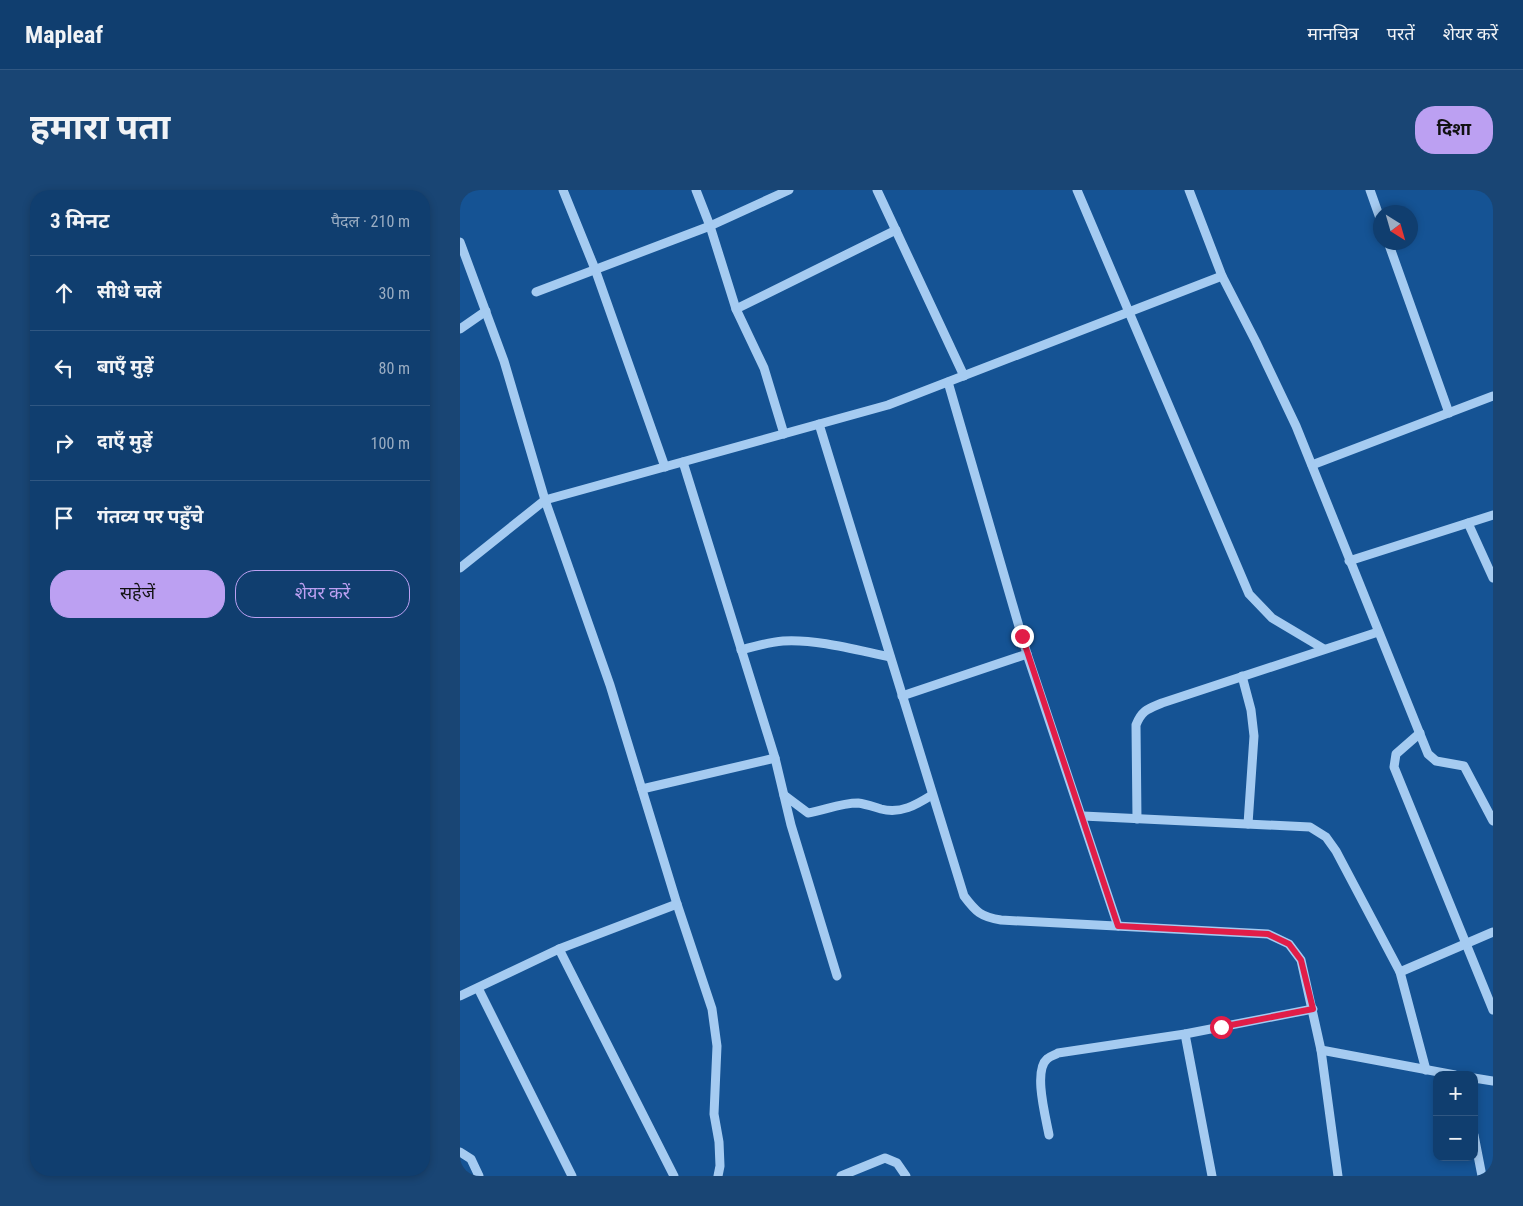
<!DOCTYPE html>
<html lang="hi">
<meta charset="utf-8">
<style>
body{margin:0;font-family:"Roboto Condensed","Noto Sans Devanagari",sans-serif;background:#194574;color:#f1f3f6}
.controls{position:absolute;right:15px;bottom:15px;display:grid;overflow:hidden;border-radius:10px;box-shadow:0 2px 8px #0003}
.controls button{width:45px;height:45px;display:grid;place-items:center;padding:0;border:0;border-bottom:1px solid #305782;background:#103e6f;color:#f1f3f6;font:25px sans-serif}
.compass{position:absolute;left:913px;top:15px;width:45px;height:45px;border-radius:50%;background:#103e6f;box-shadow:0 2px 8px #0003;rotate:143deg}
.stop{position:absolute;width:15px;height:15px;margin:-11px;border:4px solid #e11d48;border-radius:50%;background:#fff}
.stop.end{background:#e11d48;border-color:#fff;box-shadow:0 1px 5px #0008}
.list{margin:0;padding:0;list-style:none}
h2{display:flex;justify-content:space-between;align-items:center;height:65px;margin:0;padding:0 20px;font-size:21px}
h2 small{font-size:16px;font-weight:400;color:#9caec3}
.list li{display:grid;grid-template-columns:32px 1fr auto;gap:15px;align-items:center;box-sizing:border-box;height:75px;padding:0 20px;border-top:1px solid #305782}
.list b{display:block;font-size:19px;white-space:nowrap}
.list em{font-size:16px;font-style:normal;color:#9caec3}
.actions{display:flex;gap:10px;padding:15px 20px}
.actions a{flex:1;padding:11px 0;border:1px solid #bca0f2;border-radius:20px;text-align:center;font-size:18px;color:#bca0f2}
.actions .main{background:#bca0f2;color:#111}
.icon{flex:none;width:28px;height:28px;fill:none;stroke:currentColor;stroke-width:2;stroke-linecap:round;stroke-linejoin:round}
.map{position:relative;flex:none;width:1033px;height:986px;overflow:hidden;border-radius:20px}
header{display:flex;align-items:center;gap:30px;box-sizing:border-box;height:70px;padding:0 25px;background:#103e6f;border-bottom:1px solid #305782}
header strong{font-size:24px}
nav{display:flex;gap:28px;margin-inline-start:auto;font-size:18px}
.intro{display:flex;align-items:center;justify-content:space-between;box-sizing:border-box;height:120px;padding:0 30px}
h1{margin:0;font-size:35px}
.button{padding:12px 22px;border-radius:20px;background:#bca0f2;color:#111;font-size:18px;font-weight:700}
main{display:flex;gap:30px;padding:0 30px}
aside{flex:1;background:#103e6f;border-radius:20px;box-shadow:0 2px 8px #0003}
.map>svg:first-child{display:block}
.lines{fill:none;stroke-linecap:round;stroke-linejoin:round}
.minor{stroke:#a5cbf1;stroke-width:9}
.route{stroke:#e11d48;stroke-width:6}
</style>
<header>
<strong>Mapleaf</strong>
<nav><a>मानचित्र</a><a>परतें</a><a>शेयर करें</a></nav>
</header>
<div class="intro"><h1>हमारा पता</h1><a class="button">दिशा</a></div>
<main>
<aside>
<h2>3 मिनट<small>पैदल · 210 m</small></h2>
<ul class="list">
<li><svg class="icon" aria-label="ahead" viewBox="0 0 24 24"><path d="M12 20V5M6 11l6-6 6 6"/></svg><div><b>सीधे चलें</b></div><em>30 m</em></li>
<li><svg class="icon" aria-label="left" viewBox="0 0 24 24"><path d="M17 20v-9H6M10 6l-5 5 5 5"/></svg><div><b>बाएँ मुड़ें</b></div><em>80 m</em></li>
<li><svg class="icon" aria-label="right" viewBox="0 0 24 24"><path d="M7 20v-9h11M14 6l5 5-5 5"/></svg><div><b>दाएँ मुड़ें</b></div><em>100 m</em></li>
<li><svg class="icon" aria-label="arrive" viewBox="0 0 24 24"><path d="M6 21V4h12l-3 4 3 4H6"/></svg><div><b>गंतव्य पर पहुँचे</b></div></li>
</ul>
<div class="actions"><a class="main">सहेजें</a><a>शेयर करें</a></div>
</aside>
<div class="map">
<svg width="1033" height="986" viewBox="0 0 1033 986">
<rect width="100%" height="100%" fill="#155394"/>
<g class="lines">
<g class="minor">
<polyline points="103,0 135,79 205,277"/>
<polyline points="236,0 250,36 276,119 304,178 324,244"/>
<polyline points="417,0 504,186"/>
<polyline points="617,0 789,404 812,428 864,459"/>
<polyline points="729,0 762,86 796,152 836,236 968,564 976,571 1004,576 1033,631"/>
<polyline points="910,0 921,31"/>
<polyline points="0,52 44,171 85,310 150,495 217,714 252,819 257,856 254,924 259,952 260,976 258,986"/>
<polyline points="928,52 989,223"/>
<polyline points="76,102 250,36 329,0"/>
<polyline points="276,119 436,40"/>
<polyline points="0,139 26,121"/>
<polyline points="488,192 567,464 658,736"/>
<path d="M359 234 504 706C516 722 521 727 541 730L808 744 829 754 841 770 861 860 878 986"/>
<polyline points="223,272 315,568 331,635 377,786"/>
<polyline points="852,275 1033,206"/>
<polyline points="1008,333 1033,388"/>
<polyline points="889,371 1033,325"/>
<polyline points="0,378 85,310 428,215 762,86"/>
<path d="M281 460C295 456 309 452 323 451 358 449 396 460 430 467"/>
<polyline points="782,486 791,520 794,546 788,634"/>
<polyline points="442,506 567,464"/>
<polyline points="960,543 936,564 934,577 1033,820"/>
<polyline points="182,599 315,568"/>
<path d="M324 605 348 623C365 620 381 613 398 613 406 614 414 617 421 619 441 624 456 615 472 605"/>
<polyline points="623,626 850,637 866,647 876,661 940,782 966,880"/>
<path d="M677 629 676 535C682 520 688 519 702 513L918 442"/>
<polyline points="99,759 214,986"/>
<polyline points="940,782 1033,742"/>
<polyline points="18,798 112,986"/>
<polyline points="0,806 99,759 217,714"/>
<polyline points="725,844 752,986"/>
<polyline points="861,860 995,885"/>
<polyline points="1014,888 1033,891"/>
<path d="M589 945C586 928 573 881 587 869 590 866 595 865 598 863L725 844 853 819"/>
<polyline points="1014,945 1022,986"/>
<polyline points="0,962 11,969 19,986"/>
<polyline points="381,986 425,968 437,973 446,986"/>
</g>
</g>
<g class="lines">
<polyline class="route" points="562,446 658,736 808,744 829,754 841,770 853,819 761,837"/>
</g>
</svg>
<div class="controls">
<button>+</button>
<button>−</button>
</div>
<svg class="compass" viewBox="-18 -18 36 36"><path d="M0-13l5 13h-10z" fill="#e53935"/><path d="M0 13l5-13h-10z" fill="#9caec3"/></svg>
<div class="stop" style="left:761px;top:837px"></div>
<div class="stop end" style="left:562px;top:446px"></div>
</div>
</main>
